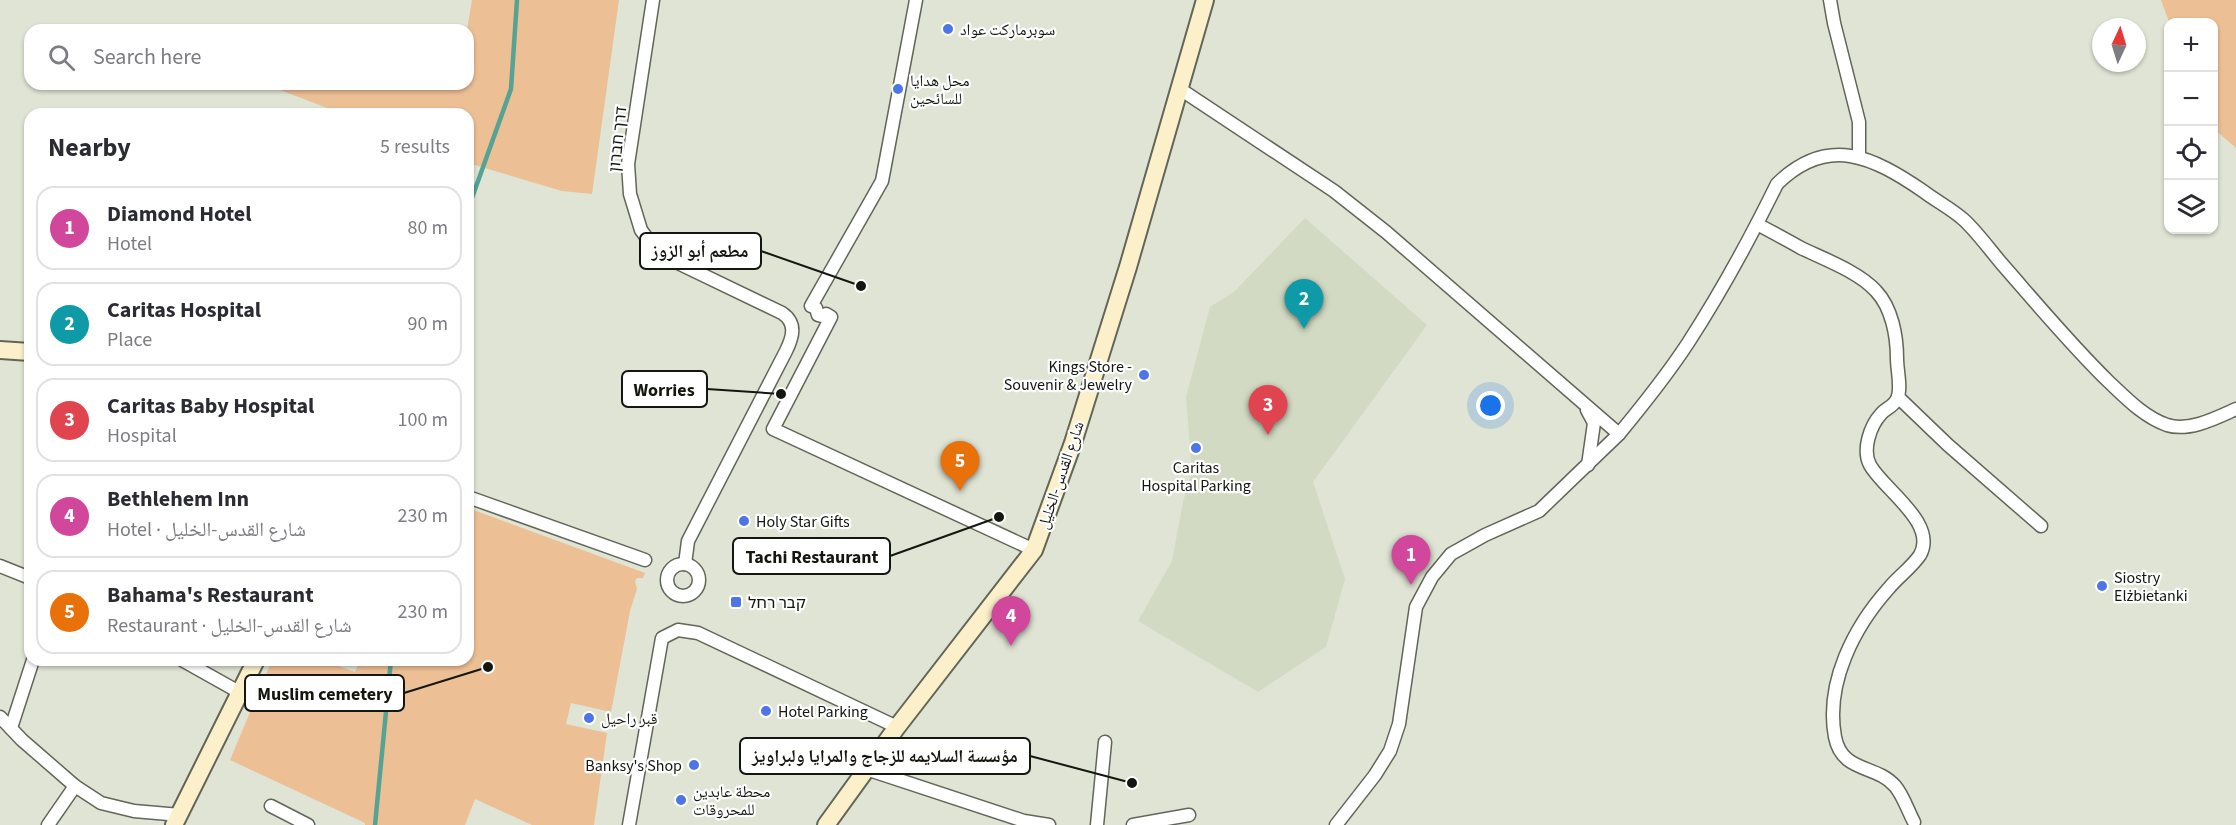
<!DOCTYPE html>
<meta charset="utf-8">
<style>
body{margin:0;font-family:"Source Sans 3","Noto Naskh Arabic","Noto Sans Hebrew",sans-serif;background:#f7f7f7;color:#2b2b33}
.controls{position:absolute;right:18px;top:18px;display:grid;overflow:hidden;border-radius:12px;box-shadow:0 2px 4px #0004}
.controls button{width:54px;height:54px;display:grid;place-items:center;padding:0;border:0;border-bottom:2px solid #e1e1e2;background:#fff;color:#2b2b33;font:30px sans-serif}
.compass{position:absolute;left:2092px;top:18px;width:54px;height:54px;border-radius:50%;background:#fff;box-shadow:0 2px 4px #0004;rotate:4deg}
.you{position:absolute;left:1491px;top:406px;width:21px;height:21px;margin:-15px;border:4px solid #fff;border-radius:50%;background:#1a73e8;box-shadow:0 0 0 9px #1a73e833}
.badge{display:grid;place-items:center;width:39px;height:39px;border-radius:50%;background:#2563eb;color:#fff;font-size:20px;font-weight:700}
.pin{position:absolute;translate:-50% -50px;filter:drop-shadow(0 2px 3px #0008)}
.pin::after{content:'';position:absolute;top:32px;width:21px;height:18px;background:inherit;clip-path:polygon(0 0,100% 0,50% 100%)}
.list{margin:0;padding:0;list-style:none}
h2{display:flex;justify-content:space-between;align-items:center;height:78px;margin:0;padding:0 24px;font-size:26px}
h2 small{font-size:20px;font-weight:400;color:#7c7c81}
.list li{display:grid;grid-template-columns:39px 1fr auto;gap:18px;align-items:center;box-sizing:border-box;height:84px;margin:0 12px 12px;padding:0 12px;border:2px solid #e1e1e2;border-radius:18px}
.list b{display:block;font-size:22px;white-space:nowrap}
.list p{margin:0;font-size:20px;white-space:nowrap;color:#7c7c81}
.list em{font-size:20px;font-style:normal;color:#7c7c81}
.icon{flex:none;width:33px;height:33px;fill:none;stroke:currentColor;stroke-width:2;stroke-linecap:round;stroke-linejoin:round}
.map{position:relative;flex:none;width:2236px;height:825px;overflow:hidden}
.search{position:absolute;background:#fff;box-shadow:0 2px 4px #0004;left:24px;top:24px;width:450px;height:66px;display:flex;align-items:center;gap:15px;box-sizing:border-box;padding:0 21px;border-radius:18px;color:#7c7c81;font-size:22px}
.panel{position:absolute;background:#fff;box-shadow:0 2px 4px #0004;left:24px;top:108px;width:450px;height:558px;border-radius:18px}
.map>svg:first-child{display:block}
.built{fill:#d2dac3}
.green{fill:#ecbf95}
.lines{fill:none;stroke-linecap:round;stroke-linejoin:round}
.stream{stroke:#54a394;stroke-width:4.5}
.street-casing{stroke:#626658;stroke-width:15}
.secondary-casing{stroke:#626658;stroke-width:20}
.street{stroke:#fff;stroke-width:12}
.secondary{stroke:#fbf0ca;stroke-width:16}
.poi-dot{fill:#4d75e8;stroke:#fff;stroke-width:2}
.labels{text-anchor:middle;stroke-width:4.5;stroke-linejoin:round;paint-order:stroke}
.poi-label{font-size:16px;fill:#141610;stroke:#fff;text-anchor:start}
.street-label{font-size:16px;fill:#141610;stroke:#fff}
.leader{fill:none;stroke:#141610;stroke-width:2}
.callout-dot{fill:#141610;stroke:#fff;stroke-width:2}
.callout{fill:#fff;stroke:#141610;stroke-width:2}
.callout-label{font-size:18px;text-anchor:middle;font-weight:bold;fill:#141610}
</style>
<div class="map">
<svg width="2236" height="825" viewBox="0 0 2236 825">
<rect width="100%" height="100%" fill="#dfe4d4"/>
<polygon class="built" points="1305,218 1427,325 1313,482 1345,579 1326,647 1258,692 1138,621 1172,561 1183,502 1192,472 1186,397 1210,307 1235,291"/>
<g class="green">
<polygon points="472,0 619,0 592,194 562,191 468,163 468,114 343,114 267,85 468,84 467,30"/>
<polygon points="2161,0 2236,0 2236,148 2214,129 2214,22 2169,22"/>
<polygon points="468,508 645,573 643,578 637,578 635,581 637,589 630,611 611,712 571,703 566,724 607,733 594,825 532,825 475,799 465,825 365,825 365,823 230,760 272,660 322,660 355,672 360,660 468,660"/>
</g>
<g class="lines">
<g class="stream">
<polyline points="468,209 511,89 517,0"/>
<polyline points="375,825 391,660"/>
</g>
<defs>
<g id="street">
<path d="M653 0 628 164 630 194 641 230 649 241 676 262 782 313C797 323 793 337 786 351L688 541 685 564"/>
<polyline points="916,0 882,181 811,306 816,308 818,315 822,316 826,314 831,317 773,429 1034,550"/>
<polyline points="1830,0 1834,23 1859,122 1859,157"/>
<path d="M1180 89 1334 191 1386 232 1619 434C1643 405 1667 375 1688 343 1721 292 1750 239 1777 184 1828 134 1873 157 1923 191 1936 201 1952 209 1964 220 1978 233 1990 250 2002 264 2037 304 2071 345 2109 382 2126 398 2144 417 2167 425 2189 432 2216 418 2236 409"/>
<path d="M1757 224C1772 232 1787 240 1801 248 1824 259 1859 272 1876 291 1892 308 1897 336 1897 359 1897 370 1902 389 1897 399 1893 407 1886 408 1881 414 1870 426 1862 450 1870 465 1883 489 1938 523 1920 555 1912 567 1898 577 1889 588 1854 627 1825 683 1835 737 1842 773 1876 764 1895 786 1903 795 1908 811 1914 822"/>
<polyline points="1898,397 1948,445 2041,526"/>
<polyline points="1587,410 1594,423 1588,465"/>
<polyline points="468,497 645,560"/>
<circle cx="683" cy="580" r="16"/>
<polyline points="0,566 30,578"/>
<polyline points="182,660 239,692"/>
<polyline points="0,717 22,740 75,786 101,803 134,811 180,815"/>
<polyline points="11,728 33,660"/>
<polyline points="866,769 1024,821 1049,825"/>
<polyline points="271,806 308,825"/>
<polyline points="48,825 75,786"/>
<polyline points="629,825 662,638 678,630 698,633 897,727"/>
<polyline points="1097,825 1105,742"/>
<polyline points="1133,825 1189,815"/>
<polyline points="1336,825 1375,775 1390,751 1399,724 1416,607 1432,577 1451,554 1485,535 1539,511 1619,434"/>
</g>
<g id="secondary">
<polyline points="0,350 30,352"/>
<polyline points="174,825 256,660"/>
<polyline points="826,825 897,727 1034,550 1073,443 1128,267 1205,0"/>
</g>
</defs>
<use href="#street" class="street-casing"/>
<use href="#secondary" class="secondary-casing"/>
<use href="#street" class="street"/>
<use href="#secondary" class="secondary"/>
</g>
<g class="poi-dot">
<circle cx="948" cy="29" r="6"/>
<circle cx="898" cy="89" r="6"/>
<circle cx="1144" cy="375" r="6"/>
<circle cx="1196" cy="448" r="6"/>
<circle cx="744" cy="521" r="6"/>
<circle cx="2102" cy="586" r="6"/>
<rect x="730" y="596" width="12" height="12" rx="3"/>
<circle cx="766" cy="711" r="6"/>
<circle cx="589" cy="718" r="6"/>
<circle cx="694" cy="765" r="6"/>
<circle cx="681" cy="800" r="6"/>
</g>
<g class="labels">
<g class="poi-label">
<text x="960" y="35">سوبرماركت عواد</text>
<text x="910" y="86">محل هدايا<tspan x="910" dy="18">للسائحين</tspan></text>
<text x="1132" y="372" text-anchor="end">Kings Store -<tspan x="1132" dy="18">Souvenir &amp; Jewelry</tspan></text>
<text x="1196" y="473" text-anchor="middle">Caritas<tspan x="1196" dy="18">Hospital Parking</tspan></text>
<text x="756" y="527">Holy Star Gifts</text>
<text x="2114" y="583">Siostry<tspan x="2114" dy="18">Elżbietanki</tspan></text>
<text x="748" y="608">קבר רחל</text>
<text x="778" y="717">Hotel Parking</text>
<text x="601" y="724">قبر راحيل</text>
<text x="682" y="771" text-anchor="end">Banksy's Shop</text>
<text x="693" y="797">محطة عابدين<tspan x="693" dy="18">للمحروقات</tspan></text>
</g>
<g class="street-label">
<text transform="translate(617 139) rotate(-84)" y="6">דרך חברון</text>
<text transform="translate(1060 475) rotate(-71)" y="6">شارع القدس-الخليل</text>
</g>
</g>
<path class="leader" d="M861 286L761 251M781 394L707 389M999 517L890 556M488 667L404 693M1132 783L1030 756"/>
<g class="callout-dot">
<circle cx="861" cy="286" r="6"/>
<circle cx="781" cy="394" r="6"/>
<circle cx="999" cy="517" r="6"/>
<circle cx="488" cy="667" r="6"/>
<circle cx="1132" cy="783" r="6"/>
</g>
<g class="callout">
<rect x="640" y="233" width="121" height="36" rx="6"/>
<rect x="622" y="371" width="85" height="36" rx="6"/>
<rect x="733" y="538" width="157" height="36" rx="6"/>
<rect x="245" y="675" width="159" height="36" rx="6"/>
<rect x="740" y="738" width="290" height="36" rx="6"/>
</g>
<g class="callout-label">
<text x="700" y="257">مطعم أبو الزوز</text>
<text x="664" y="396">Worries</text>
<text x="812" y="563">Tachi Restaurant</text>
<text x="325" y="700">Muslim cemetery</text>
<text x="885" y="762">مؤسسة السلايمه للزجاج والمرايا ولبراويز</text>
</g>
</svg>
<div class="controls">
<button>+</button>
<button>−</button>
<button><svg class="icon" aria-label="locate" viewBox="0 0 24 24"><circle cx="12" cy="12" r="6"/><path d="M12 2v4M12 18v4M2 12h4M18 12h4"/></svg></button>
<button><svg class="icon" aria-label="layers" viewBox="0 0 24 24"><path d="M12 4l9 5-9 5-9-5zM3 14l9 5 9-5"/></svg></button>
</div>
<svg class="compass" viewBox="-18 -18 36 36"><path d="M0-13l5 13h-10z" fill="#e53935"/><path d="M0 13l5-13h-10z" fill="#7c7c81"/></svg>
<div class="you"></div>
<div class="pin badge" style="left:1411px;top:585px;background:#d1479c">1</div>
<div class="pin badge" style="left:1304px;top:329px;background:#0f9aa8">2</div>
<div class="pin badge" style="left:1268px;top:435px;background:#e0444e">3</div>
<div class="pin badge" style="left:1011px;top:646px;background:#d1479c">4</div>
<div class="pin badge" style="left:960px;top:491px;background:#e8710a">5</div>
<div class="search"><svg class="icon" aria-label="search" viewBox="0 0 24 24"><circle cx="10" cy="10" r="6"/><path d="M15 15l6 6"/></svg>Search here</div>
<section class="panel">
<h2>Nearby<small>5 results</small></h2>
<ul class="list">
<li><span class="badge" style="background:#d1479c">1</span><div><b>Diamond Hotel</b><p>Hotel</p></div><em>80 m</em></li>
<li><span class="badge" style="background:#0f9aa8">2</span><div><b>Caritas Hospital</b><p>Place</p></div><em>90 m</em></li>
<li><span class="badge" style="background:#e0444e">3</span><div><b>Caritas Baby Hospital</b><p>Hospital</p></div><em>100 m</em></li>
<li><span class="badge" style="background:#d1479c">4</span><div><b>Bethlehem Inn</b><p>Hotel · شارع القدس-الخليل</p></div><em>230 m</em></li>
<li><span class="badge" style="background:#e8710a">5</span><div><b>Bahama's Restaurant</b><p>Restaurant · شارع القدس-الخليل</p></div><em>230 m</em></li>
</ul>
</section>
</div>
